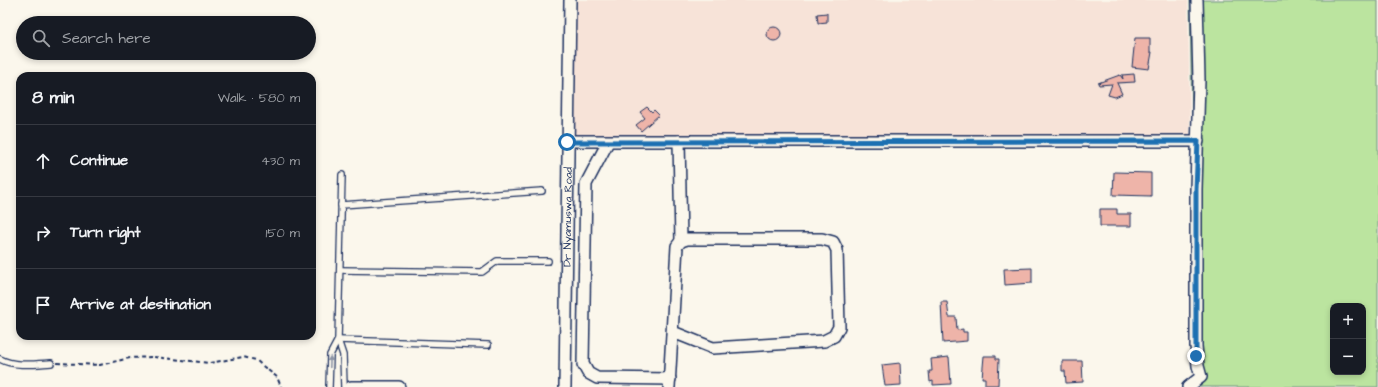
<!DOCTYPE html>
<meta charset="utf-8">
<style>
body{margin:0;font-family:"Architects Daughter",sans-serif;background:#242831;color:#f1f3f6}
.controls{position:absolute;right:12px;bottom:12px;display:grid;overflow:hidden;border-radius:8px;box-shadow:0 2px 6px #0003}
.controls button{width:36px;height:36px;display:grid;place-items:center;padding:0;border:0;border-bottom:1px solid #363941;background:#171b24;color:#f1f3f6;font:20px sans-serif}
.stop{position:absolute;width:12px;height:12px;margin:-9px;border:3px solid #1f6fb2;border-radius:50%;background:#fff}
.stop.end{background:#1f6fb2;border-color:#fff;box-shadow:0 1px 4px #0008}
.list{margin:0;padding:0;list-style:none}
h2{display:flex;justify-content:space-between;align-items:center;height:52px;margin:0;padding:0 16px;font-size:17px}
h2 small{font-size:13px;font-weight:400;color:#9ea1a6}
.list li{display:grid;grid-template-columns:26px 1fr auto;gap:12px;align-items:center;box-sizing:border-box;height:72px;padding:0 16px;border-top:1px solid #363941}
.list b{display:block;font-size:15px;white-space:nowrap}
.list em{font-size:13px;font-style:normal;color:#9ea1a6}
.icon{flex:none;width:22px;height:22px;fill:none;stroke:currentColor;stroke-width:2;stroke-linecap:round;stroke-linejoin:round}
.map{position:relative;flex:none;width:1378px;height:387px;overflow:hidden}
.search{position:absolute;background:#171b24;box-shadow:0 2px 6px #0003;left:16px;top:16px;width:300px;height:44px;display:flex;align-items:center;gap:10px;box-sizing:border-box;padding:0 14px;border-radius:22px;color:#9ea1a6;font-size:15px}
.panel{position:absolute;background:#171b24;box-shadow:0 2px 6px #0003;left:16px;top:72px;width:300px;height:268px;border-radius:12px}
.map>svg:first-child{display:block}
.built{fill:#f7e3d8}
.green{fill:#bbe49f;stroke:#6b8a7e;fill-rule:evenodd}
.building{fill:#eeb4a9;stroke:#1b2f5e}
.lines{fill:none;stroke-linecap:round;stroke-linejoin:round}
.service-casing{stroke:#1b2f5e;stroke-width:8}
.minor-casing{stroke:#1b2f5e;stroke-width:14}
.path{stroke:#1b2f5e;stroke-width:2;stroke-dasharray:4 3;stroke-linecap:butt}
.service{stroke:#fbf7ec;stroke-width:5.5}
.minor{stroke:#fbf7ec;stroke-width:11}
.oneway{fill:#8b93a5}
.route{stroke:#1f6fb2;stroke-width:5}
.labels{text-anchor:middle;stroke-width:4;stroke-linejoin:round;paint-order:stroke}
.street-label{font-size:11px;fill:#1b2f5e;stroke:#fbf7ec}
</style>
<div class="map">
<svg width="1378" height="387" viewBox="0 0 1378 387">
<rect width="100%" height="100%" fill="#fbf7ec"/>
<filter id="ink" filterUnits="userSpaceOnUse"><feTurbulence type="fractalNoise" baseFrequency=".025" numOctaves="2"/><feDisplacementMap in="SourceGraphic" scale="8" xChannelSelector="R" yChannelSelector="G"/><feConvolveMatrix kernelMatrix="1 2 1 2 8 2 1 2 1" color-interpolation-filters="sRGB"/></filter>
<g filter="url(#ink)">
<polygon class="built" points="576,0 1188,0 1190,136 884,134 573,138"/>
<path class="green" d="M1190 0H1378V387H1196ZM1333 306H1363V372H1333Z"/>
<g class="building">
<polygon points="827,13 827,22 818,23 817,14"/>
<circle cx="774" cy="34" r="7"/>
<polygon points="1135,38 1150,38 1150,52 1152,52 1149,69 1132,67"/>
<polygon points="1134,74 1135,82 1117,83 1122,94 1115,97 1108,95 1112,84 1099,85 1098,83 1117,76 1120,75 1123,79 1122,75"/>
<polygon points="647,107 652,112 654,110 659,115 641,131 636,125 645,118 640,112"/>
<polygon points="1114,172 1151,173 1151,196 1113,195"/>
<polygon points="1100,209 1117,209 1117,214 1131,214 1131,226 1100,226"/>
<polygon points="1032,268 1032,283 1005,285 1004,269"/>
<polygon points="941,302 947,302 949,317 956,317 957,330 963,329 963,332 967,332 967,341 943,343"/>
<polygon points="984,356 996,356 996,359 999,359 998,385 985,385 985,378 982,378"/>
<polygon points="949,357 951,384 933,385 933,381 930,382 929,371 932,371 931,359"/>
<polygon points="1062,361 1082,361 1083,382 1066,383 1065,371 1062,371"/>
<polygon points="900,363 901,385 885,386 882,365"/>
</g>
<g class="lines">
<defs>
<g id="service">
<polyline points="342,175 338,340 343,355 344,387"/>
<polyline points="341,205 542,191"/>
<polyline points="340,270 482,272 497,261 548,261"/>
<polyline points="338,340 488,345"/>
<path d="M0 359C15 367 35 364 51 363"/>
<polyline points="329,387 330,355 338,340"/>
</g>
<g id="minor">
<polyline points="567,141 1198,141"/>
<polyline points="679,141 681,241"/>
<polyline points="608,142 586,184 583,364 588,373 597,378 670,379"/>
<polyline points="351,387 399,387"/>
<path id="s1" d="M565 387 570 0"/>
<polyline points="669,387 677,246 681,241 687,239 822,239 833,242 837,250 839,327 834,336 824,341 713,348 673,332"/>
<polyline points="1188,387 1201,377 1198,366 1196,346 1196,189 1199,80 1197,0"/>
</g>
</defs>
<use href="#service" class="service-casing"/>
<use href="#minor" class="minor-casing"/>
<polyline class="path" points="57,363 100,365 130,358 154,357 209,363 243,357 256,360 264,367 277,377 281,387"/>
<use href="#service" class="service"/>
<use href="#minor" class="minor"/>
</g>
<defs><path id="oneway-solid" d="M-6-.8H1V-3.2L6.5 0L1 3.2V.8H-6Z"/></defs>
<use class="oneway" href="#oneway-solid" transform="translate(330 362) rotate(-88)"/>
</g>
<g class="lines" filter="url(#ink)">
<polyline class="route" points="567,142 1198,141 1196,190 1196,356"/>
</g>
<g class="labels">
<g class="street-label">
<text dy="4" stroke="none"><textPath href="#s1" startOffset="170">Dr Nyamuswa Road</textPath></text>
</g>
</g>
</svg>
<div class="controls">
<button>+</button>
<button>−</button>
</div>
<div class="stop" style="left:567px;top:142px"></div>
<div class="stop end" style="left:1196px;top:356px"></div>
<div class="search"><svg class="icon" aria-label="search" viewBox="0 0 24 24"><circle cx="10" cy="10" r="6"/><path d="M15 15l6 6"/></svg>Search here</div>
<section class="panel">
<h2>8 min<small>Walk · 580 m</small></h2>
<ul class="list">
<li><svg class="icon" aria-label="ahead" viewBox="0 0 24 24"><path d="M12 20V5M6 11l6-6 6 6"/></svg><div><b>Continue</b></div><em>430 m</em></li>
<li><svg class="icon" aria-label="right" viewBox="0 0 24 24"><path d="M7 20v-9h11M14 6l5 5-5 5"/></svg><div><b>Turn right</b></div><em>150 m</em></li>
<li><svg class="icon" aria-label="arrive" viewBox="0 0 24 24"><path d="M6 21V4h12l-3 4 3 4H6"/></svg><div><b>Arrive at destination</b></div></li>
</ul>
</section>
</div>
